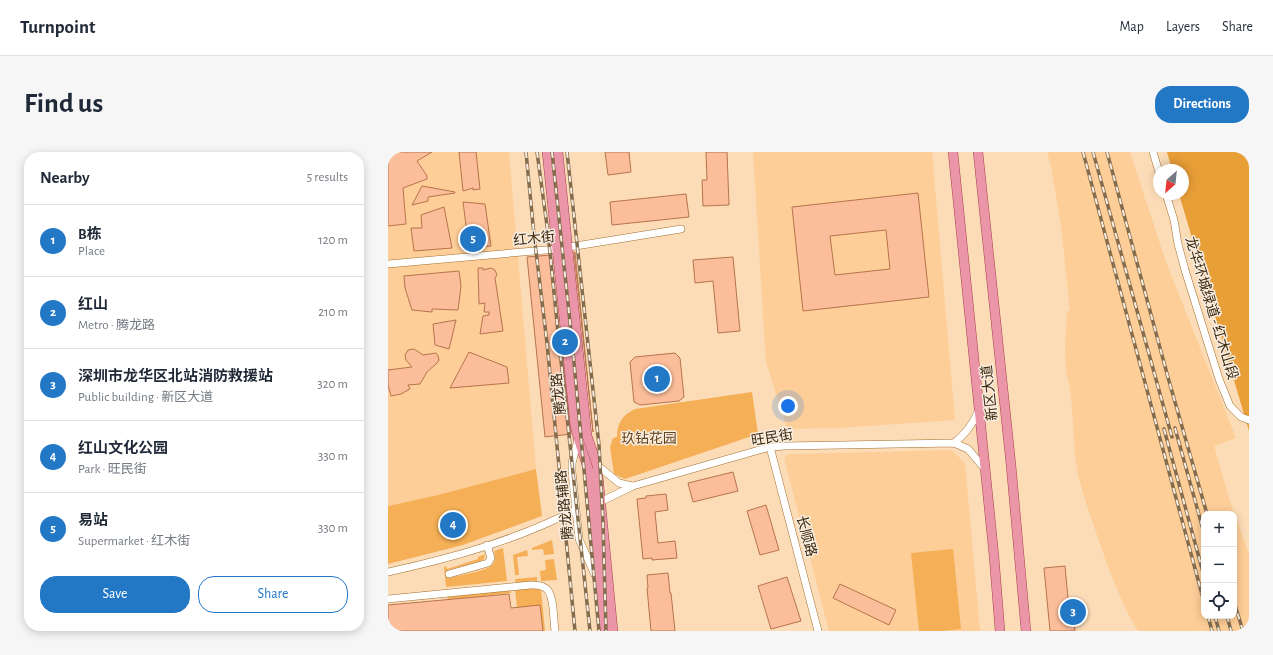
<!DOCTYPE html>
<meta charset="utf-8">
<style>
body{margin:0;font-family:"Alegreya Sans","Noto Sans SC",sans-serif;background:#f6f6f7;color:#1f2937}
.controls{position:absolute;right:12px;bottom:12px;display:grid;overflow:hidden;border-radius:8px;box-shadow:0 2px 10px #0003}
.controls button{width:36px;height:36px;display:grid;place-items:center;padding:0;border:0;border-bottom:1px solid #e0e1e3;background:#fff;color:#1f2937;font:20px sans-serif}
.compass{position:absolute;left:765px;top:12px;width:36px;height:36px;border-radius:50%;background:#fff;box-shadow:0 2px 10px #0003;rotate:207deg}
.you{position:absolute;left:400px;top:254px;width:14px;height:14px;margin:-10px;border:3px solid #fff;border-radius:50%;background:#1a73e8;box-shadow:0 0 0 6px #1a73e833}
.badge{display:grid;place-items:center;width:26px;height:26px;border-radius:50%;background:#2378c6;color:#fff;font-size:13px;font-weight:700}
.pin{position:absolute;translate:-50% -50%;border:2px solid #fff;box-shadow:0 1px 4px #0006}
.list{margin:0;padding:0;list-style:none}
h2{display:flex;justify-content:space-between;align-items:center;height:52px;margin:0;padding:0 16px;font-size:17px}
h2 small{font-size:13px;font-weight:400;color:#747a83}
.list li{display:grid;grid-template-columns:26px 1fr auto;gap:12px;align-items:center;box-sizing:border-box;height:72px;padding:0 16px;border-top:1px solid #e0e1e3}
.list b{display:block;font-size:15px;white-space:nowrap}
.list p{margin:0;font-size:13px;white-space:nowrap;color:#747a83}
.list em{font-size:13px;font-style:normal;color:#747a83}
.actions{display:flex;gap:8px;padding:12px 16px}
.actions a{flex:1;padding:9px 0;border:1px solid #2378c6;border-radius:16px;text-align:center;font-size:14px;color:#2378c6}
.actions .main{background:#2378c6;color:#fff}
.icon{flex:none;width:22px;height:22px;fill:none;stroke:currentColor;stroke-width:2;stroke-linecap:round;stroke-linejoin:round}
.map{position:relative;flex:none;width:861px;height:479px;overflow:hidden;border-radius:16px}
header{display:flex;align-items:center;gap:24px;box-sizing:border-box;height:56px;padding:0 20px;background:#fff;border-bottom:1px solid #e0e1e3}
header strong{font-size:19px}
nav{display:flex;gap:22px;margin-inline-start:auto;font-size:14px}
.intro{display:flex;align-items:center;justify-content:space-between;box-sizing:border-box;height:96px;padding:0 24px}
h1{margin:0;font-size:28px}
.button{padding:10px 18px;border-radius:16px;background:#2378c6;color:#fff;font-size:14px;font-weight:700}
main{display:flex;gap:24px;padding:0 24px}
aside{flex:1;background:#fff;border-radius:16px;box-shadow:0 2px 10px #0003}
.map>svg:first-child{display:block}
.built{fill:#fdce97;fill-rule:evenodd}
.green{fill:#f5af56}
.forest{fill:#e99f38}
.building{fill:#fbbd9a;stroke:#b7744c;fill-rule:evenodd}
.lines{fill:none;stroke-linecap:round;stroke-linejoin:round}
.minor-casing{stroke:#a07030;stroke-width:8}
.major-casing{stroke:#a5414b;stroke-width:10}
.minor{stroke:#fff;stroke-width:7}
.major{stroke:#eb95a8;stroke-width:9}
.rail-casing{stroke:#856c4d;stroke-width:3.5}
.rail{stroke:#f8ede1;stroke-width:2;stroke-dasharray:6;stroke-linecap:butt}
.labels{text-anchor:middle;stroke-width:3;stroke-linejoin:round;paint-order:stroke}
.street-label{font-size:14px;fill:#3a260b;stroke:#f8ede1}
.park-label{font-size:14px;fill:#62431b;stroke:#f8ede1}
</style>
<header>
<strong>Turnpoint</strong>
<nav><a>Map</a><a>Layers</a><a>Share</a></nav>
</header>
<div class="intro"><h1>Find us</h1><a class="button">Directions</a></div>
<main>
<aside>
<h2>Nearby<small>5 results</small></h2>
<ul class="list">
<li><span class="badge">1</span><div><b>B栋</b><p>Place</p></div><em>120 m</em></li>
<li><span class="badge">2</span><div><b>红山</b><p>Metro · 腾龙路</p></div><em>210 m</em></li>
<li><span class="badge">3</span><div><b>深圳市龙华区北站消防救援站</b><p>Public building · 新区大道</p></div><em>320 m</em></li>
<li><span class="badge">4</span><div><b>红山文化公园</b><p>Park · 旺民街</p></div><em>330 m</em></li>
<li><span class="badge">5</span><div><b>易站</b><p>Supermarket · 红木街</p></div><em>330 m</em></li>
</ul>
<div class="actions"><a class="main">Save</a><a>Share</a></div>
</aside>
<div class="map">
<svg width="861" height="479" viewBox="0 0 861 479">
<rect width="100%" height="100%" fill="#fcdcb7"/>
<g class="built">
<polygon points="0,0 121,0 148,317 50,343 0,354"/>
<polygon points="365,0 544,0 567,268 451,276 399,277 378,210"/>
<path d="M659 0H742L778 110 848 286 826 294 841 346 861 402V479H750L741 464 732 444 720 415 699 354 690 323 687 304 684 255 682 237 678 219 677 197 679 159H682L673 73 663 14ZM816 362H846V464H816Z"/>
<polygon points="564,298 577,311 592,479 441,479 396,306 400,302"/>
</g>
<g class="green">
<path d="M364 240 370 282 237 327 226 322 222 295 225 286 229 285C229 272 234 263 247 257Z"/>
<polygon points="148,317 154,364 75,393 0,412 0,354 50,343"/>
<polygon points="164,388 166,402 156,403 155,397 144,398 144,396"/>
<path d="M115 396 119 429 58 435 56 415 58 414 59 417 90 407V405L97 402 96 407 93 409 60 418 62 426C72 423 100 419 105 412 108 408 107 404 106 399Z"/>
<polygon points="565,397 573,477 554,479 531,479 523,401"/>
<polygon points="139,398 140,404 129,405 131,423 127,423 125,403"/>
<polygon points="166,407 169,428 153,429 152,419 158,418 157,408"/>
<polygon points="149,425 149,430 128,432 127,427"/>
<polygon points="151,436 151,437 153,437 157,479 155,479 152,454 129,456 127,437"/>
<polygon points="123,437 123,441 60,448 59,443"/>
</g>
<polygon class="forest" points="779,0 861,0 861,279 791,42 795,42 795,18 784,18"/>
<g class="building">
<polygon points="0,0 44,0 29,9 39,24 39,27 15,36 18,72 0,74"/>
<polygon points="71,0 88,0 92,37 85,38 85,36 75,39"/>
<polygon points="217,0 241,0 243,20 220,23"/>
<polygon points="318,0 339,0 341,53 315,54 314,28 319,28"/>
<polygon points="34,34 67,40 67,41 40,45 40,49 24,53"/>
<path d="M530 41 541 145 415 159 404 55ZM498 78 502 117 447 123 442 84Z"/>
<polygon points="298,42 301,65 224,73 222,50"/>
<polygon points="75,50 97,52 103,94 81,96"/>
<polygon points="56,55 64,96 26,99 23,76 34,76 33,63"/>
<polygon points="186,100 187,100 205,280"/>
<polygon points="163,103 183,282 157,285 139,105"/>
<polygon points="345,105 352,179 330,181 325,129 307,131 305,108"/>
<polygon points="90,116 95,116 95,118 103,116 107,118 109,123 107,126 115,179 92,182 95,164 101,163 101,160 96,160 97,151 91,152"/>
<polygon points="71,119 73,134 70,158 44,157 44,160 24,158 17,136 16,124"/>
<polygon points="68,168 61,197 47,193 45,172"/>
<polygon points="26,197 35,203 48,201 50,204 51,208 49,211 39,220 32,232 20,233 22,237 13,242 3,244 0,233 0,218 24,215 18,208 17,203 20,198"/>
<polygon points="81,200 119,215 121,231 62,236"/>
<polygon points="287,201 292,206 296,245 291,249 252,253 246,250 242,210 247,205"/>
<polygon points="345,320 350,339 305,350 300,331"/>
<polygon points="278,342 280,358 267,360 270,391 287,389 289,406 264,408 264,406 255,407 249,347 258,346 258,344"/>
<polygon points="378,353 391,398 372,403 359,359"/>
<polygon points="677,414 682,468 686,468 687,479 662,479 656,416"/>
<polygon points="280,421 282,441 283,441 287,479 263,479 259,436 260,436 259,423"/>
<polygon points="399,425 413,469 383,477 370,434"/>
<polygon points="452,432 508,458 501,473 445,446"/>
<polygon points="121,442 123,456 152,453 155,479 0,479 0,453"/>
</g>
<g class="lines">
<defs>
<g id="minor">
<polyline points="765,0 771,20"/>
<polyline points="778,42 786,68 790,92 797,118 831,227 842,254 853,265 861,268"/>
<polyline points="0,112 169,97 293,77"/>
<polyline points="190,288 184,311 184,320 191,387 211,432"/>
<path d="M566 291C578 282 585 272 591 258"/>
<polyline points="382,295 430,479"/>
<polyline points="209,313 231,331 244,334"/>
<polyline points="214,349 245,334 382,295 397,294 566,291 580,297 596,316"/>
<path d="M0 420C64 406 129 388 187 358"/>
<polyline points="61,422 100,411 103,406 99,393"/>
<path d="M0 447 142 433C160 432 163 439 165 456 166 464 166 471 167 479"/>
</g>
<g id="major">
<path d="M159 0 187 273C190 291 198 306 202 324L217 479"/>
<polyline points="170,0 199,284 209,313 225,479"/>
<polyline points="565,0 606,404 612,479"/>
<polyline points="590,0 623,313 638,479"/>
</g>
</defs>
<use href="#minor" class="minor-casing"/>
<use href="#major" class="major-casing"/>
<use href="#minor" class="minor"/>
<use href="#major" class="major"/>
<defs>
<g id="rail">
<polyline points="138,0 146,83 159,191 187,479"/>
<polyline points="149,0 160,81 171,190 202,479"/>
<polyline points="164,0 184,189 211,479"/>
<polyline points="179,0 211,293 215,370 218,479"/>
<polyline points="695,0 816,450"/>
<polyline points="705,0 784,285"/>
<polyline points="719,0 781,229 819,362"/>
<polyline points="787,276 816,381"/>
<polyline points="776,277 816,424"/>
<polyline points="846,450 855,479"/>
<polyline points="820,464 824,479"/>
<polyline points="827,464 831,479"/>
<polyline points="839,464 843,479"/>
</g>
</defs>
<use href="#rail" class="rail-casing"/>
<use href="#rail" class="rail"/>
</g>
<g class="labels">
<g class="street-label">
<text transform="translate(146 86) rotate(-6)" y="5">红木街</text>
<text transform="translate(824 156) rotate(73)" y="5">龙华环城绿道 - 红木山段</text>
<text transform="translate(601 241) rotate(-96)" y="5">新区大道</text>
<text transform="translate(170 242) rotate(-96)" y="5">腾龙路</text>
<text transform="translate(384 285) rotate(-9)" y="5">旺民街</text>
<text transform="translate(176 353) rotate(-96)" y="5">腾龙路辅路</text>
<text transform="translate(419 384) rotate(75)" y="5">长顺路</text>
</g>
<g class="park-label">
<text x="261" y="291">玖钻花园</text>
</g>
</g>
</svg>
<div class="controls">
<button>+</button>
<button>−</button>
<button><svg class="icon" aria-label="locate" viewBox="0 0 24 24"><circle cx="12" cy="12" r="6"/><path d="M12 2v4M12 18v4M2 12h4M18 12h4"/></svg></button>
</div>
<svg class="compass" viewBox="-18 -18 36 36"><path d="M0-13l5 13h-10z" fill="#e53935"/><path d="M0 13l5-13h-10z" fill="#747a83"/></svg>
<div class="you"></div>
<div class="pin badge" style="left:269px;top:227px">1</div>
<div class="pin badge" style="left:177px;top:190px">2</div>
<div class="pin badge" style="left:685px;top:460px">3</div>
<div class="pin badge" style="left:65px;top:373px">4</div>
<div class="pin badge" style="left:85px;top:87px">5</div>
</div>
</main>
